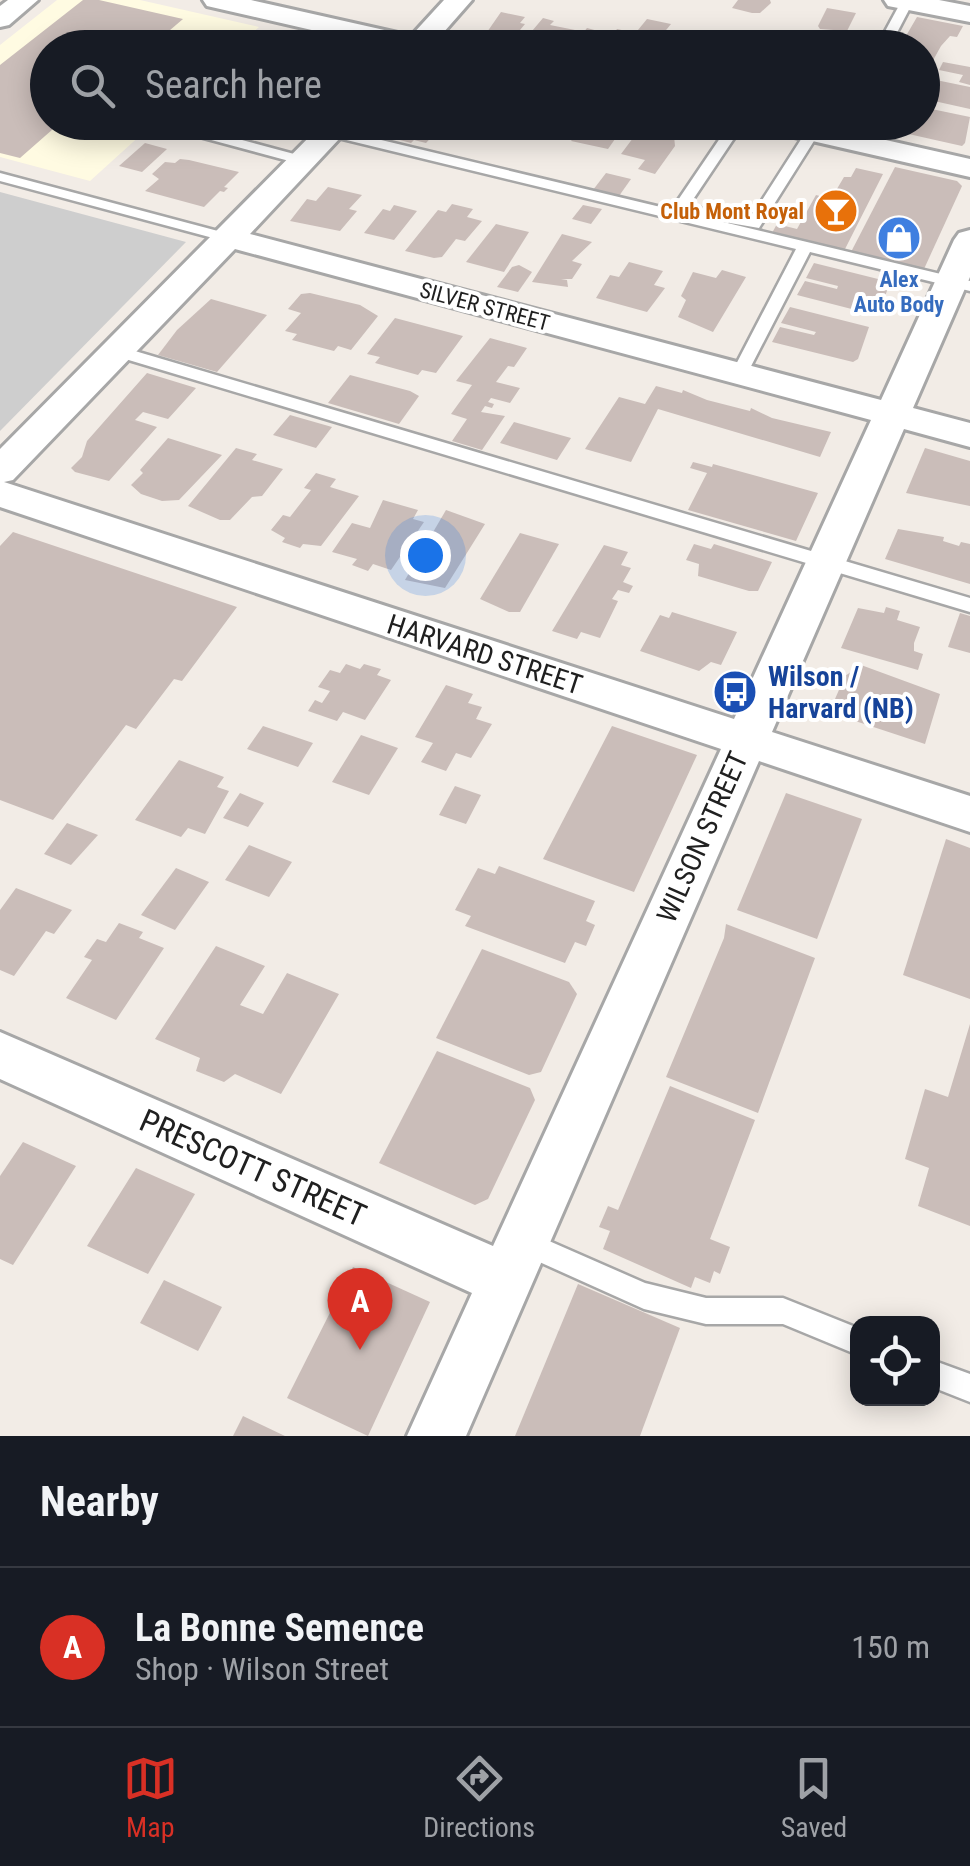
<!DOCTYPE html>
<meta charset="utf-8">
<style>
body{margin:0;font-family:"Roboto Condensed",sans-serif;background:#20242c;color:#f1f3f6}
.controls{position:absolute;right:30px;bottom:30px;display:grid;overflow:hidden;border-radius:20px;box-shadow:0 5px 25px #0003}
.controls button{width:90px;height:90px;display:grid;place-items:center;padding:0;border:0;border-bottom:2px solid #363941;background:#171b24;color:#f1f3f6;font:50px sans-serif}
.you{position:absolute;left:425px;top:555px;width:35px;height:35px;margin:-25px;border:8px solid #fff;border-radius:50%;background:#1a73e8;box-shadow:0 0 0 15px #1a73e833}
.badge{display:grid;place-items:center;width:65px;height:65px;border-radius:50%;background:#d93025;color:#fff;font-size:32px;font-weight:700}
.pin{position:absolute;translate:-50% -82px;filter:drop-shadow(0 2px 5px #0008)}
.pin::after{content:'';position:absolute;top:52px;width:35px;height:30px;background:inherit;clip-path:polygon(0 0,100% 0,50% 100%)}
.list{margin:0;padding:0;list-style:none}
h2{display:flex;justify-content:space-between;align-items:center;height:130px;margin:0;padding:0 40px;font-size:42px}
h2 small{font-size:32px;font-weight:400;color:#9ea1a6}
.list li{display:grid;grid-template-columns:65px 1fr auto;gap:30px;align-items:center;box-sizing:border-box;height:160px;padding:0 40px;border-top:2px solid #363941}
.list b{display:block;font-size:38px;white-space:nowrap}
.list p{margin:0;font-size:32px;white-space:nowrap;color:#9ea1a6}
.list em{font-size:32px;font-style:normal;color:#9ea1a6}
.icon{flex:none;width:55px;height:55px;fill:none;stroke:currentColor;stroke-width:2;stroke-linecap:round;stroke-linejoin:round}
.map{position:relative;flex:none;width:970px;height:1436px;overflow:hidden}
.search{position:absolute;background:#171b24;box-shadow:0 5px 25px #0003;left:30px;right:30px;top:30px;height:110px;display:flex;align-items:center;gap:25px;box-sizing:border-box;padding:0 35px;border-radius:55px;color:#9ea1a6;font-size:38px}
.sheet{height:290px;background:#171b24}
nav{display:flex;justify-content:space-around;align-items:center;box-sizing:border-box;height:140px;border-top:2px solid #363941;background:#171b24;font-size:28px;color:#9ea1a6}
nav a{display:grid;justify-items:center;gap:5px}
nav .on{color:#d93025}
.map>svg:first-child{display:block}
.education{fill:#fffbe2}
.religious{fill:#cecece}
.building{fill:#cabdb9}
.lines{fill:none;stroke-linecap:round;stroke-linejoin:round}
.lane-casing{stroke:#a7a7a7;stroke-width:5}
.street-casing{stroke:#a7a7a7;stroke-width:6}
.lane{fill:#fff;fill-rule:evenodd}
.street{fill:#fff;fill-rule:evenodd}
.labels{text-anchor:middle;stroke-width:8;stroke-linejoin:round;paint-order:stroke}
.far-food-label{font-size:22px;font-weight:bold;fill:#c56008;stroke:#fff;text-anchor:end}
.far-shop-label{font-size:22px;font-weight:bold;fill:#366cbe;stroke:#fff}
.far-street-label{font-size:22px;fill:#202020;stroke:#fff}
.street-label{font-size:28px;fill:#202020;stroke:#fff}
.transit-label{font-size:28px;font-weight:bold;fill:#164399;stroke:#fff;text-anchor:start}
.near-street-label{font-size:32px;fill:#202020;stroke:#fff}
</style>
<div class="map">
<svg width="970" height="1436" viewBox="0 0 970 1436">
<rect width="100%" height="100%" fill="#f2ece6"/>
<polygon class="education" points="57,0 140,0 259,27 237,47 48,48 48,122 154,123 90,181 0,157 0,45"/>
<polygon class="religious" points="0,192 186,242 0,431"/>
<g class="building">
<polygon points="83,0 99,0 183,19 149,48 84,34 67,48 48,48 48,122 61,122 20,158 0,153 0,65"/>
<polygon points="738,0 770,0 771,3 760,13 752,13 732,8"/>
<polygon points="827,8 856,13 847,31 820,29 818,26"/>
<polygon points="501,12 525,17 520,23 525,24 511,41 485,35"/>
<polygon points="917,17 963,26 957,37 950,36 941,46 926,73 922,72 922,48 899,48"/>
<polygon points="543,18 554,21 550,25 575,30 561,48 528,45 534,38 527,37"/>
<polygon points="647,19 671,24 662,35 638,30"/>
<polygon points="587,28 613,35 617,29 631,32 622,44 612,42 608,48 571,48"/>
<polygon points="275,30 300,35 320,37 311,48 256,48"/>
<polygon points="943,62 970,67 970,85 959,82 963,75 939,70"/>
<polygon points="936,80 970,87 970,109 925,99"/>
<polygon points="922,107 970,117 965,143 962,146 904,133 906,130 882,124 922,122"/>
<polygon points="379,122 414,122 439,129 426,143 414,140 411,143 370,132"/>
<polygon points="515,122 566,122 558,132"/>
<polygon points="585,122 627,122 608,149 571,141"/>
<polygon points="645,122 680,128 674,136 675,146 655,174 638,169 645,160 621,154"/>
<polygon points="145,143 167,149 142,172 119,166"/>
<polygon points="180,159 189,160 239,172 224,187 228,188 224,192 220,191 204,207 145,191 159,179 152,174 165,162 175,163"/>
<polygon points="895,167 957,181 962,186 924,269 851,252"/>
<polygon points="856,168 883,174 844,251 772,233 777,224 797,229 816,195 831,199 844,177 851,177"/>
<polygon points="606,173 631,179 619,196 593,190"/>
<polygon points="328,187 362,195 349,209 357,211 340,231 290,221 307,199 316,201"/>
<polygon points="452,204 473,209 467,217 482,221 465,241 456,239 442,257 434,258 405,251 438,210 446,212"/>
<polygon points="394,205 417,211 394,240 364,233 383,209 390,211"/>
<polygon points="583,205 602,209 591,224 572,219"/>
<polygon points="496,224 529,232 504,272 466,262"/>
<polygon points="562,234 592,242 572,261 582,264 572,279 561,279 567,280 568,287 532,282"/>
<polygon points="629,262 663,271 654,285 665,288 647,312 596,298 610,275 619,277"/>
<polygon points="814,263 890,282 880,311 875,315 797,295 805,281 837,289 838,286 806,278"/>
<polygon points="519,265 532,272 518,292 497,287 512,267"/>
<polygon points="722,270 746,277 713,332 678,317 686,300 681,296 693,272 716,278"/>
<polygon points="310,293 360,305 378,316 351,350 338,346 334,351 292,340 297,334 285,331 301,313 288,309 301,294"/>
<polygon points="211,299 267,315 217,372 158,355 177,330"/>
<polygon points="790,307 869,327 858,359 853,362 772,342 780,327 814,335 816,332 781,323"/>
<polygon points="395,318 463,336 436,373 422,370 418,375 375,363 380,357 367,354"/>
<polygon points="490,338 527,348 514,367 508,366 496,382 520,388 510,403 491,398 488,402 494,404 492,408 485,406 481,412 505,416 482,450 452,441 467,419 451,414 472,385 456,381"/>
<polygon points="147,373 196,388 168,419 143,412 135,420 157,427 109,481 75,472 71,468 82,457 87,441"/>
<polygon points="350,375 410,391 419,396 399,424 328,403"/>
<polygon points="656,386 682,393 683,390 707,400 750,411 751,408 772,418 831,432 820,457 658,409 631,462 585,449 619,397 645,404"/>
<polygon points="290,415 332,427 316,448 273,435"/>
<polygon points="514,422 571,438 557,460 500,443"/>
<polygon points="168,438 222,455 179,500 162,501 141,494 131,485 143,473 140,470"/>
<polygon points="236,448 257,454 252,460 283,469 262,496 252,497 230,520 220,520 188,506"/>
<polygon points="925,448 970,461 970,506 906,493"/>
<polygon points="693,462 712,467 713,464 818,493 796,541 688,510 707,473 690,468"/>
<polygon points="316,473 336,479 330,487 359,496 321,546 303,544 300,548 282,542 285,538 271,530 283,515 290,517 311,490 304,488"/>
<polygon points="383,500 418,510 413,519 424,522 391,570 373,564 368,571 352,565 357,559 332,552 352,523 370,528"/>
<polygon points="446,510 485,524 445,588 405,580"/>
<polygon points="898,529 944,537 943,541 959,546 961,542 970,544 970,584 885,559"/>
<polygon points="13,532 237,607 182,681 174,679 136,729 126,725 53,820 0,800 0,546"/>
<polygon points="520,533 559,544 520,612 509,612 480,599"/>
<polygon points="694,544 711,549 714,544 772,562 758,591 749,591 698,576 699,564 686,560"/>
<polygon points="604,545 628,552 621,565 631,568 623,582 633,586 629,593 618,590 612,599 618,601 600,638 581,632 577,639 552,631"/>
<polygon points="886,607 900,611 897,620 920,627 914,643 914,651 923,654 918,670 841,648 858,608 884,613"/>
<polygon points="672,612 737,632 721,665 711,662 699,671 640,651 660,615 669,618"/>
<polygon points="960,613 970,616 970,653 948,647"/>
<polygon points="346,664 360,669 364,664 381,669 377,675 391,680 365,720 343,712 337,721 308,711 315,700 322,703 330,691 318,687 330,670 340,673"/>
<polygon points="861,665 940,694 925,744 837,715 839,702 835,699 845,676"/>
<polygon points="446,685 473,694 468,703 482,707 476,719 492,724 471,758 456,753 446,771 421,762 433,743 415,737"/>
<polygon points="263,726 313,743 298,767 247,749"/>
<polygon points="612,726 697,755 634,892 543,859"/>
<polygon points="361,735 398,748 369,795 332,782"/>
<polygon points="179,760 224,777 217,787 229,791 205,834 188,828 181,837 135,820"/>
<polygon points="455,786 481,795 466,824 439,815"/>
<polygon points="240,793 264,803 248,827 223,818"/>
<polygon points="786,793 862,819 817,939 737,910"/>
<polygon points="67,823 98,835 71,865 44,854"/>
<polygon points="946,839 970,848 970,999 903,975"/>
<polygon points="249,845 292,862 269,897 225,880"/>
<polygon points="499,866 595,901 586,921 595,925 586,946 575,942 565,963 465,926 471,916 455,910 478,868 495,874"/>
<polygon points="176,868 209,882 175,930 141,915"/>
<polygon points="16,888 72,910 54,934 46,931 14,976 0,970 0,910"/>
<polygon points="119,923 143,932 139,938 164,948 116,1020 66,998 92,960 84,957 97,939 106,942"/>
<polygon points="726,924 815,958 758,1113 666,1077 724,938"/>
<polygon points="216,946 265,966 240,1005 263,1014 287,973 339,994 281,1094 235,1074 224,1082 196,1071 200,1058 155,1039"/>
<polygon points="482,949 569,982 577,994 541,1072 529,1075 436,1038"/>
<polygon points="970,1024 970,1226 918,1206 929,1168 905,1159 925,1089 948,1097"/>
<polygon points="437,1051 530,1088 535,1100 488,1199 475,1205 379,1163"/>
<polygon points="670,1086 755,1120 710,1239 730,1247 720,1274 714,1271 710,1283 695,1277 691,1288 603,1249 610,1231 599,1227 608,1206 618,1210"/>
<polygon points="23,1142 76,1166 13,1265 0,1259 0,1176"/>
<polygon points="136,1168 195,1194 148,1274 87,1246"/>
<polygon points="353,1267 430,1302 368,1436 287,1398"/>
<polygon points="164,1280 222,1307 198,1351 140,1323"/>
<polygon points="578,1284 680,1328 640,1436 515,1436"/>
<polygon points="243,1416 285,1436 233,1436"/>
</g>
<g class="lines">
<defs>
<g id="lane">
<polygon points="902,0 913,2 889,48 876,48"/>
<polygon points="731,122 745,122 690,204 709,211 702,215 676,209 674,206"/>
<polygon points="179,123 309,158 311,161 304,165 174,130 174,124"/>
<polygon points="331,128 970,281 970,291 810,252 747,374 739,379 731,374 796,249 326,135 326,129"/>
<polygon points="807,130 819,133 759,228 730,223 728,220 735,216 750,219"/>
<polygon points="0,173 233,235 235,238 228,242 0,181"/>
<polygon points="118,346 970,598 970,612 112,355 110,351"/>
<polygon points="524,1230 645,1283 706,1298 783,1298 858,1328 858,1355 783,1324 706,1324 644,1309 515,1251 511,1242 515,1233"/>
<polygon points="932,1360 970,1374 970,1402 932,1387"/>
</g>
<g id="street">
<polygon points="8,0 38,0 9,25 0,27 0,6"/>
<polygon points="203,0 251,0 411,36 444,0 472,0 436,41 442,48 390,48 207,6"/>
<polygon points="884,0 939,0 970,6 970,22 888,6"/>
<path d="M324 122H355L250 234 881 400 954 240 959 233 970 230V277L913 408 970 423V447L904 429 772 732 970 796V832L759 761 466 1436H407L472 1293 0 1079V1032L493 1246 721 749 0 507V449ZM235 249 871 420 734 719 4 482 13 480Z"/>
<polygon points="751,122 806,122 970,159 970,177 755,128"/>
</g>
</defs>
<use href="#lane" class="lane-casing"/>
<use href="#street" class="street-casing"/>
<use href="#lane" class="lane"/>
<use href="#street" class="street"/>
</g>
<defs>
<symbol id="bar-disc" viewBox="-11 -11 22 22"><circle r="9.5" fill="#e8710a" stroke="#fff"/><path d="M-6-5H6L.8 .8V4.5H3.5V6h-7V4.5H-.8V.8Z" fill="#fff"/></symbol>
<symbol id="shop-disc" viewBox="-11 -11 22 22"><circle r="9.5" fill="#3f7fe0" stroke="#fff"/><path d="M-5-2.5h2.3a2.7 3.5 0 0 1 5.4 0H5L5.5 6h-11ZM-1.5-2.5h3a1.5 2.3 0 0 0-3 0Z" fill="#fff"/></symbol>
<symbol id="bus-disc" viewBox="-11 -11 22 22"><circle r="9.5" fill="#1a4fb4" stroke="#fff"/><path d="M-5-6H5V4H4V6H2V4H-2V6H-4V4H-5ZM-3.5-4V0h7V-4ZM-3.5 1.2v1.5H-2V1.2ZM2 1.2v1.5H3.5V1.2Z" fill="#fff"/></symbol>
</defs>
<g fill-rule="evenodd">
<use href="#bar-disc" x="811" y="186" width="50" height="50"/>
<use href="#shop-disc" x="874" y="213" width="50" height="50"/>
<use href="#bus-disc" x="710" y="667" width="50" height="50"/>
</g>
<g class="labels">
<g class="far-food-label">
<text x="804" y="219">Club Mont Royal</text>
</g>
<g class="far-shop-label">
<text x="899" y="287">Alex<tspan x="899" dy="25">Auto Body</tspan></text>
</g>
<g class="far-street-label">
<text transform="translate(485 306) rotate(15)" y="8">SILVER STREET</text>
</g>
<g class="street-label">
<text transform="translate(485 654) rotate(18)" y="10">HARVARD STREET</text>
<text transform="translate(702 837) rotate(-66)" y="10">WILSON STREET</text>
</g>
<g class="transit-label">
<text x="768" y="686">Wilson /<tspan x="768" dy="32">Harvard (NB)</tspan></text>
</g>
<g class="near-street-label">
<text transform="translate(253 1168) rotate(24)" y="11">PRESCOTT STREET</text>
</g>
</g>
</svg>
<div class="controls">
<button><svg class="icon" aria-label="locate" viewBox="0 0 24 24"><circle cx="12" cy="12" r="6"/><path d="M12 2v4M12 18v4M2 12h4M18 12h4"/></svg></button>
</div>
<div class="you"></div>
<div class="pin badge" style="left:360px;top:1350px">A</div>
<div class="search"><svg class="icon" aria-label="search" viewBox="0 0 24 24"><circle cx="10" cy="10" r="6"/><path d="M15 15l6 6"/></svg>Search here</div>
</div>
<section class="sheet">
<h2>Nearby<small></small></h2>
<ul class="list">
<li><span class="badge">A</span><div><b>La Bonne Semence</b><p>Shop · Wilson Street</p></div><em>150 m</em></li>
</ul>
</section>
<nav>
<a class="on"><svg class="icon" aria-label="map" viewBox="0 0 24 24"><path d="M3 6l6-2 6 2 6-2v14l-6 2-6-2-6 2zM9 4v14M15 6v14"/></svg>Map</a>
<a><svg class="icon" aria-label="directions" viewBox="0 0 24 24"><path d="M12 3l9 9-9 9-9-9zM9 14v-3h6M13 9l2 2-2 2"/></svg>Directions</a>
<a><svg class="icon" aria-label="saved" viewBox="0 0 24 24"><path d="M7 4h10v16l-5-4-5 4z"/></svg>Saved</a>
</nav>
